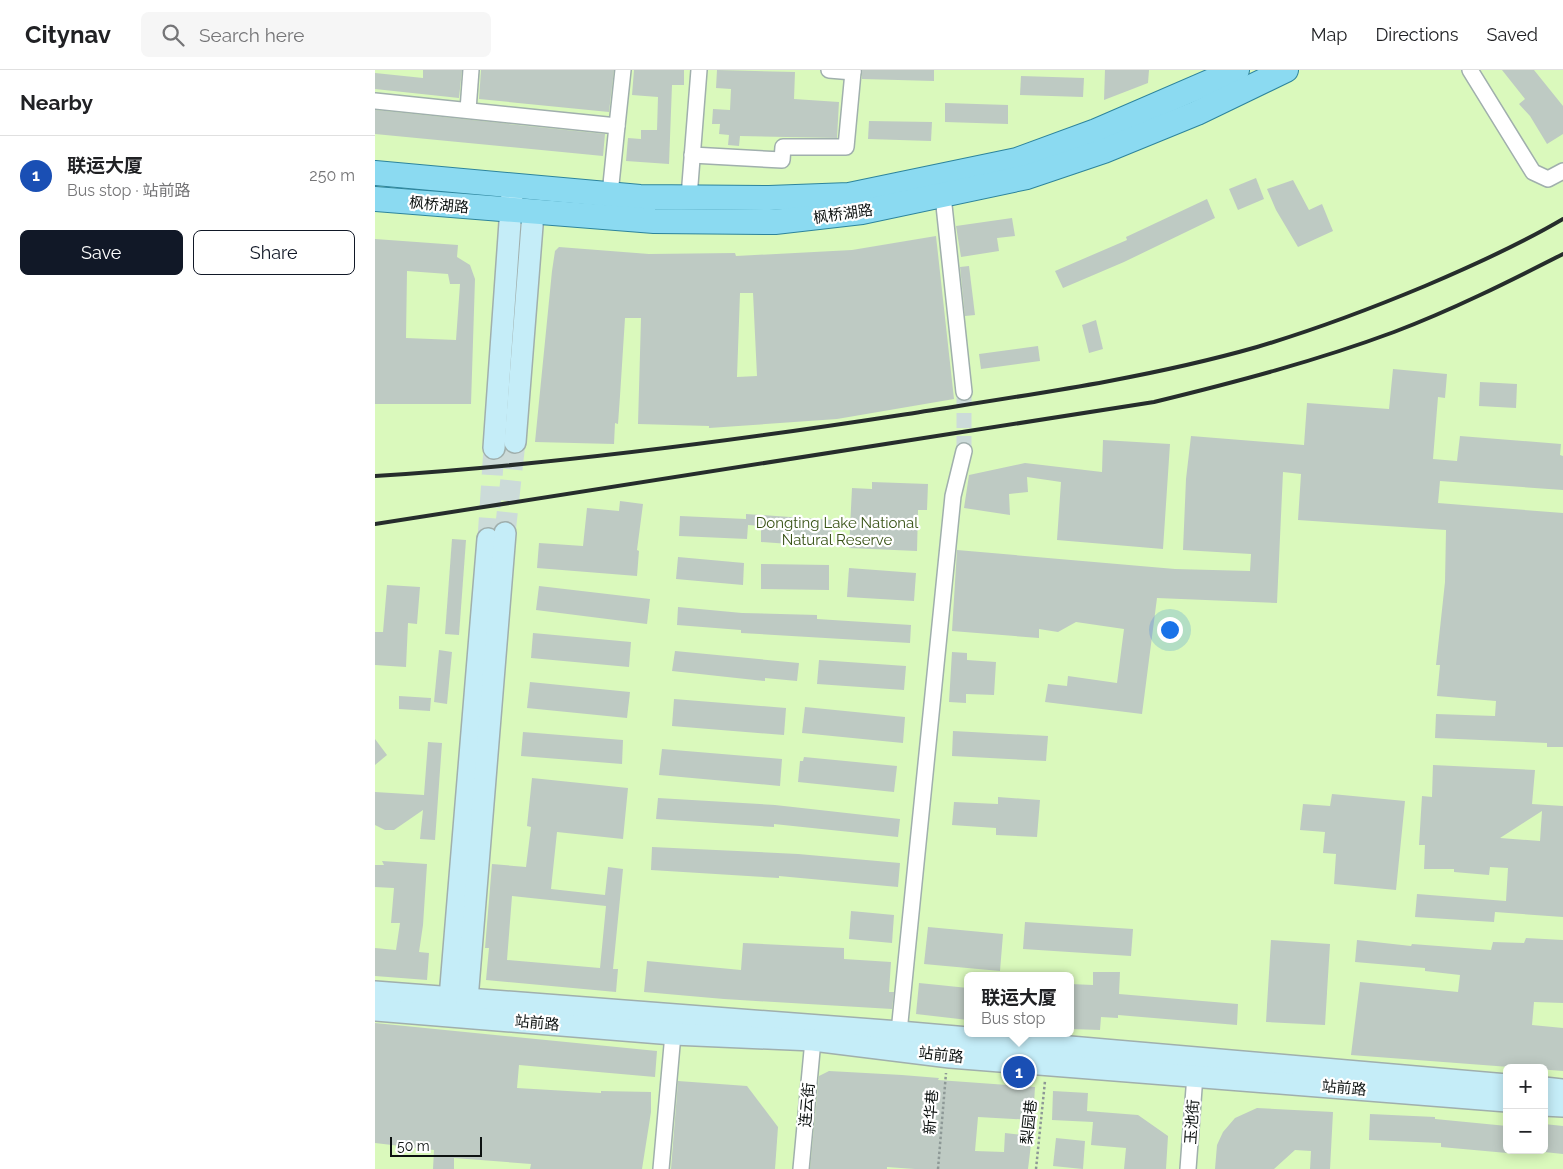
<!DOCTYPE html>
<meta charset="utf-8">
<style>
body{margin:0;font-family:Raleway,"Noto Sans SC",sans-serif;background:#f6f6f6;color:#202124}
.controls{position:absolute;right:15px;bottom:15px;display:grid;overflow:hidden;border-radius:8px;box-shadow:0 2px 12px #0003}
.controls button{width:45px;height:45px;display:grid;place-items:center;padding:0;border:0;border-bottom:1px solid #e0e0e0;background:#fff;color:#202124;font:25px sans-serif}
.scale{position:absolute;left:15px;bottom:12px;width:92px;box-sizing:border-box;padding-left:5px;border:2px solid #0d1211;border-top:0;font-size:14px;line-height:18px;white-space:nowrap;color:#0d1211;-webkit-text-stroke:4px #fff;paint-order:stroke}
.you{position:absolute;left:794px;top:559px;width:18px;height:18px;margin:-12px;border:4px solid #fff;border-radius:50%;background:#1a73e8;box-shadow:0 0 0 8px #1a73e833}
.badge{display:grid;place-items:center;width:32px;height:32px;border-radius:50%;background:#111827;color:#fff;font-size:16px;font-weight:700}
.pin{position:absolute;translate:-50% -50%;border:2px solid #fff;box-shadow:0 1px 5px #0006}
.popup{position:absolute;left:589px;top:902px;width:110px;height:65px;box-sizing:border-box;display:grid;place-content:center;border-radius:8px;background:#fff;filter:drop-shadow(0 1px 4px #0005);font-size:16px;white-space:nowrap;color:#757577}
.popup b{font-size:19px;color:#202124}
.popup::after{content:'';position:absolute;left:50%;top:100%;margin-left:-10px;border:10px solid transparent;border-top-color:#fff}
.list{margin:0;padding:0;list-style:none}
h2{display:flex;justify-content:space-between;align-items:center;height:65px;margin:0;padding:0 20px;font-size:21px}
h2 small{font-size:16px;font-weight:400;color:#757577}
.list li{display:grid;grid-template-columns:32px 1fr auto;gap:15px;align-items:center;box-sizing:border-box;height:80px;padding:0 20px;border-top:1px solid #e0e0e0}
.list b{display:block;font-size:19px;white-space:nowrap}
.list p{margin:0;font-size:16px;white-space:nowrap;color:#757577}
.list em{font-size:16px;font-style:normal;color:#757577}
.actions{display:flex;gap:10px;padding:15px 20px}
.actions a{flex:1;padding:11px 0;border:1px solid #111827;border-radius:8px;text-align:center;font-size:18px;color:#111827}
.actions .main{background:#111827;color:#fff}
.icon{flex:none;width:28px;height:28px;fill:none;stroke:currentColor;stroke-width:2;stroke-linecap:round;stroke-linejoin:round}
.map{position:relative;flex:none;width:1188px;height:1099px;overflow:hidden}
header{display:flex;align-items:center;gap:30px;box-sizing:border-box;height:70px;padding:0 25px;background:#fff;border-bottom:1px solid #e0e0e0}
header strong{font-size:24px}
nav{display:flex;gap:28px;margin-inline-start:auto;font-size:18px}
.search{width:350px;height:45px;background:#f6f6f6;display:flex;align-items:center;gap:12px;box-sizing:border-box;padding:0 18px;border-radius:8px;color:#757577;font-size:19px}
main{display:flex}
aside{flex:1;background:#fff}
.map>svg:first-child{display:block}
.green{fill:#daf9bc;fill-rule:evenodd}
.building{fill:#becac3;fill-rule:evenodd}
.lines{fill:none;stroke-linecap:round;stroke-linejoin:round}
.minor-tunnel{stroke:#ccdbd9;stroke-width:15;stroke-dasharray:15 8;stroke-linecap:butt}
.secondary-tunnel{stroke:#ccdbd9;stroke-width:21;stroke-dasharray:21 11;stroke-linecap:butt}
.minor-casing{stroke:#a0afad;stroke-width:18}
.secondary-casing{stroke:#a0afad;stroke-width:24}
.primary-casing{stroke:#2d849c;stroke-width:26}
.path{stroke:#8d9896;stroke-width:2.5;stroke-dasharray:2.5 2.5;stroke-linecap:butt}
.minor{stroke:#fff;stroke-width:15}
.secondary{stroke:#c5edf8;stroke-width:21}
.primary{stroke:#8bdaf1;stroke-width:24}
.rail{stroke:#262d2c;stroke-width:4}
.labels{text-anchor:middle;stroke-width:4.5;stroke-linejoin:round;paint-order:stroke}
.street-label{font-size:15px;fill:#0d1211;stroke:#fff}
.park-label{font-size:15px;fill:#385215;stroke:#fff}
</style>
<header>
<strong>Citynav</strong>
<div class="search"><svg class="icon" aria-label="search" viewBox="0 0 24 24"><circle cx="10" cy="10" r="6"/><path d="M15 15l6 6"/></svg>Search here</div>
<nav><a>Map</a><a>Directions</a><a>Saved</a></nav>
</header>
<main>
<aside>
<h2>Nearby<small></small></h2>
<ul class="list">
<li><span class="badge" style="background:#1a4fb4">1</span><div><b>联运大厦</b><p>Bus stop · 站前路</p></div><em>250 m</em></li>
</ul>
<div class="actions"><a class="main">Save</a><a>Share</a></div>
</aside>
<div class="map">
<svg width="1188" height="1099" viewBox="0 0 1188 1099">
<rect width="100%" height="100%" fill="#eefefc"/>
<path class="green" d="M0 0H1188V1099H0ZM593 906H695V963H593ZM1132 998H1169V1080H1132Z"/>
<g class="building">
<polygon points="48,0 87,0 84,28 0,19 0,3 48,8"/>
<polygon points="106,0 239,0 234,42 104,29"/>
<polygon points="259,0 309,0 309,15 297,15 294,94 251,91 253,68 266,69 266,60 282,60 283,27 257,25"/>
<polygon points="342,0 420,2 419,29 464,32 462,68 365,66 364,76 353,75 354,65 344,64 345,54 337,54 338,39 355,40 356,19 341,18"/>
<polygon points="487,0 559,0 559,11 487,9"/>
<polygon points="730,0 774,0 773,13 729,30"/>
<polygon points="1127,0 1159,0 1188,36 1188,64 1172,74 1155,46 1144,34 1150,29"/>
<polygon points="646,6 709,8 708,27 645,25"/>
<polygon points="570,33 633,35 633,54 570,52"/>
<polygon points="0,40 230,64 228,86 0,64"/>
<polygon points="494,51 557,52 556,71 493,69"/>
<polygon points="881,108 889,129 863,140 854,119"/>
<polygon points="918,110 934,140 947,134 958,161 923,177 901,140 892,119"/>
<polygon points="832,129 840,148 749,192 688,218 680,201 752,170 751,167"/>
<polygon points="637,148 640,166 622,168 624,181 586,187 581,156"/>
<path d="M561 166 579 329 462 349 334 358V356L263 354 266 248H250L245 326 243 354 240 353 239 374 160 372 177 201 180 181 184 177 274 184 360 183 361 186 477 180ZM365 223H378L382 306 362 307Z"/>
<path d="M0 169 83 175 82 187 95 195 100 209 96 334H0ZM32 201 73 204 75 214H85L81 270 31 268Z"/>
<polygon points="594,196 600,245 590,246 585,197"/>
<polygon points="721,250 728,279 714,283 707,255"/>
<polygon points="663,276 665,291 606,299 604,284"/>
<polygon points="1018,299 1072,304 1070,328 1063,327 1058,389 1082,391 1085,366 1186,374 1185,385 1188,386 1188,420 1065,411 1063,433 1188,443 1188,677 1172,677 1172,673 1060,668 1061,644 1120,646 1121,631 1062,626 1065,595 1061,595 1070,512 1071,460 923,450 926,404 908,402 902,533 782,528 767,644 670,632 673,614 692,616 693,606 742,613 749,559 701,552 683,562 664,559 664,568 577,561 582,480 800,499 875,501 876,484 808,480 811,409 816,366 929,375 932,333 1014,339"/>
<polygon points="1105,312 1142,314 1141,338 1104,336"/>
<polygon points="728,370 795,374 788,479 682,470 686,412 652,407 653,422 634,424 635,445 589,438 594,405 650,393 727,402"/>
<polygon points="497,412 553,414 552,440 543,440 542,481 474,478 477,418 497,419"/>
<polygon points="245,431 268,434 262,480 264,481 262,506 162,498 164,473 208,476 212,438 244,441"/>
<polygon points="371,444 457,450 456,477 386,472 386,456 373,455 372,469 304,466 305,446 371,449"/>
<polygon points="77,469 91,470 84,565 70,564"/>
<polygon points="303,487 369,493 368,515 301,509"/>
<polygon points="386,494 454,495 454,520 386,519"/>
<polygon points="474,498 541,503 539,531 472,527"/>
<polygon points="12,515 45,517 42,554 33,553 31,597 0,595 0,562 8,562"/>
<polygon points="164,516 275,529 272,554 161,540"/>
<polygon points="303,537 367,543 442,545 442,549 536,555 535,573 366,563 366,560 302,555"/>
<polygon points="158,563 256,572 254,597 156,588"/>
<polygon points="64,580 77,582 72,634 59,632"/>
<polygon points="300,581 424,593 422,611 390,608 390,611 297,601"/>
<polygon points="577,582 592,583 592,590 621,592 619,625 591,624 591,633 574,632"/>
<polygon points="444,590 531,596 529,620 442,614"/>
<polygon points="155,612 255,622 252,648 152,638"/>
<polygon points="24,626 56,628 55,641 24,639"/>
<polygon points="299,629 411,638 409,665 297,656"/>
<polygon points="430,637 530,647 528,673 427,663"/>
<polygon points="578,661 673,666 671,691 577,686"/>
<polygon points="148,662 248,670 247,694 146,686"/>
<polygon points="0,669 12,685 0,695"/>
<polygon points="53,672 67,673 60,770 45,769 48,740 19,760 10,760 0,755 0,722 49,725"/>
<polygon points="287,679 407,689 405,716 284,705"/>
<polygon points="429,687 522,696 519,722 423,712 425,691 428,691"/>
<path d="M1058 695 1160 700 1157 734 1188 736V847L1120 842 1119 852 1040 847 1042 824 1131 831 1133 798 1115 797 1114 805 1079 802V799H1049L1050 775H1044L1047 726 1057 727ZM1167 741 1165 771 1125 768Z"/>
<path d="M157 708 253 718 248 769 182 762 176 819 230 825 233 797 248 799 238 899H243L241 922 111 910 114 878H110L117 794 151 797 156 757 152 756ZM137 826 231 836 225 898 132 890Z"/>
<polygon points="957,724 1030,731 1021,820 959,814 961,784 948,783 950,762 925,760 928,734 955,736"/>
<polygon points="623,727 665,730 662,767 621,765 621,758 577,755 579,732 623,734"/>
<polygon points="283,728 400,735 525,749 523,767 399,754 399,757 281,749"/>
<polygon points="277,777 423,784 525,793 523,817 404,806 404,808 276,800"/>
<polygon points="7,791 52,794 48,855 44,882 54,883 52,910 0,906 0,878 21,880 25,853 16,853 19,818 0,817 0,795 9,795"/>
<polygon points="476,841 519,845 517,873 474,869"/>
<polygon points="650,852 758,859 756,886 648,879"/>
<polygon points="553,857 628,864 625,901 549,894"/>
<polygon points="1151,868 1188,870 1188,933 1159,932 1157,955 1188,958 1188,1001 976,985 985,912 1083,922 1085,905 1050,901 1050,898 980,892 982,870 1036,876 1037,874 1116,880 1118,872 1149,873"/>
<polygon points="896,870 955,874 950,955 891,952"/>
<polygon points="368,873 469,878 469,889 516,892 514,922 519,922 517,939 349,929 269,922 272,891 366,900"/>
<polygon points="718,902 745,902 744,924 863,934 862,955 743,945 743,948 726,947 725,960 695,959 695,914 718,915"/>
<polygon points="544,913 593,918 593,950 541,944"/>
<polygon points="0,953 282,981 280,1007 144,995 142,1018 226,1023 226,1021 276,1022 276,1042 267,1099 155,1099 156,1094 79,1088 79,1099 58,1099 59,1080 0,1073"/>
<polygon points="454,1001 527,1005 564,1008 563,1010 660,1017 658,1050 603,1047 600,1081 629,1082 630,1063 657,1066 653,1099 540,1099 512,1097 512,1099 435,1099 444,1006"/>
<polygon points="303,1011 372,1016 403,1057 400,1099 296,1099"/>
<polygon points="678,1021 713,1023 712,1041 763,1045 793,1066 791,1099 749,1099 751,1078 716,1075 718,1052 677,1050"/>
<polygon points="882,1038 958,1042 955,1099 935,1099 936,1081 920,1080 899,1099 840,1099 842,1075 848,1062 860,1048"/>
<polygon points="995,1044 1060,1047 1060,1049 1132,1056 1132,1083 1066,1077 1066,1073 994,1070"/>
<polygon points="1169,1054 1188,1056 1188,1084 1169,1082"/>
<polygon points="681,1068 710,1071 708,1099 678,1096"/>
</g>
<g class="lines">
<polyline class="minor-tunnel" points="589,381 589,322"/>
<g class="secondary-tunnel">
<polyline points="130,463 140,372"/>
<polyline points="113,469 119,378"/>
</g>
<defs>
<g id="minor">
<polyline points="454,0 478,2 478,0"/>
<polyline points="1095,0 1158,102 1173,109 1188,101"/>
<polyline points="0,31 242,56 235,124"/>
<polyline points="93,40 96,0"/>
<polyline points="242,56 248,0"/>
<polyline points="317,85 407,90 408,77 471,77 478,2"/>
<polyline points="568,126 589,322"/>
<polyline points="314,127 324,0"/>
<polyline points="524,962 578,426 589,381"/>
<polyline points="286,1099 298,964"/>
<polyline points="426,1099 438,970"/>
<polyline points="813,1099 820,1005"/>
</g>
<g id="secondary">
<polyline points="140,372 158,143"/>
<polyline points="119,378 137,124"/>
<polyline points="0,922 524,962 1132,1015"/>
<polyline points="0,940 298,964 438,970 575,987 1132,1031"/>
<polyline points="74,940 113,469"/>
<polyline points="91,942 130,463"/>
<polyline points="1169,1018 1188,1020"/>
<polyline points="1169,1035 1188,1036"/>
</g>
<g id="primary">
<polyline points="0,103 265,127 394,128 474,125 642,90 721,61 862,0"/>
<polyline points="0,129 279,151 400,152 487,142 652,107 729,81 822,43 911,0"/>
</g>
</defs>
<use href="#minor" class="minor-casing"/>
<use href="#secondary" class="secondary-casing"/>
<use href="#primary" class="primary-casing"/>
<g class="path">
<polyline points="563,1099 571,1003"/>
<polyline points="661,1099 670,1011"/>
</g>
<use href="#minor" class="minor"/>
<use href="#secondary" class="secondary"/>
<use href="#primary" class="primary"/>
<g class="rail">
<path d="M0 406C176 395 351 372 526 345 645 326 766 310 882 277 939 260 995 239 1050 216 1097 196 1144 175 1188 149"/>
<path d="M0 454 779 332C861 312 941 291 1019 262 1077 240 1133 212 1188 184"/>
</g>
</g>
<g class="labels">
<g class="street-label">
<text transform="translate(64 135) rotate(5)" y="5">枫桥湖路</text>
<text transform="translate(468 144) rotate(-8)" y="5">枫桥湖路</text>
<text transform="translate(162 953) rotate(5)" y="5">站前路</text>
<text transform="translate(566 985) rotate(6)" y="5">站前路</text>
<text transform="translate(969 1018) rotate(5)" y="5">站前路</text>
<text transform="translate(432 1035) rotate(-85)" y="5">连云街</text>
<text transform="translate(556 1042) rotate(-86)" y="5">新华巷</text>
<text transform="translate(654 1052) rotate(-84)" y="5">梨园巷</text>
<text transform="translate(817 1052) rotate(-86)" y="5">玉池街</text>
</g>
<g class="park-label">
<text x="462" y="458">Dongting Lake National<tspan x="462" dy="17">Natural Reserve</tspan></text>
</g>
</g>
</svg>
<div class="controls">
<button>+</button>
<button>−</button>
</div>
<div class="scale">50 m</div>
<div class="you"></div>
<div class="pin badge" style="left:644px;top:1002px;background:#1a4fb4">1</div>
<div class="popup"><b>联运大厦</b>Bus stop</div>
</div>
</main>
